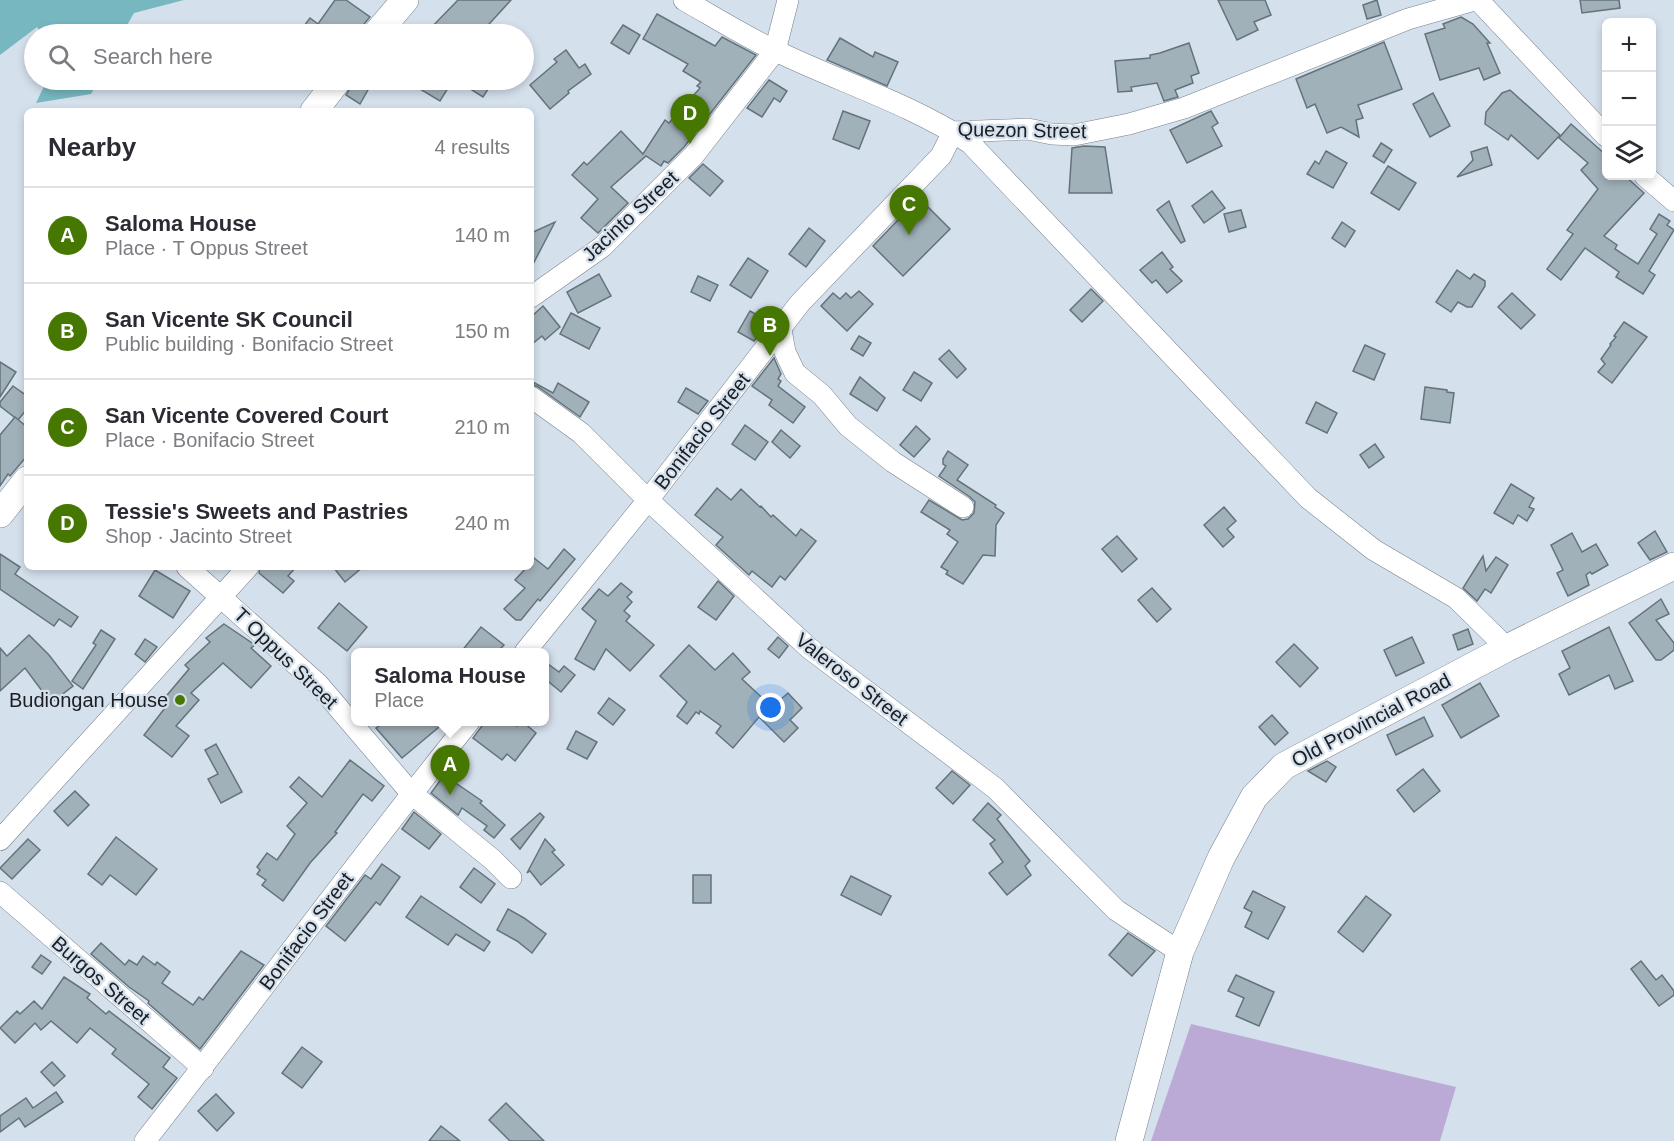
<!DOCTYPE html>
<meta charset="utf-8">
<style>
body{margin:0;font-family:Helvetica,sans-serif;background:#f7f7f7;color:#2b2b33}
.controls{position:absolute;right:18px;top:18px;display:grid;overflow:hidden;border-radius:9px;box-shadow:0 3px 9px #0003}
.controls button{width:54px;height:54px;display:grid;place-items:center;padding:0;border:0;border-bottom:2px solid #e1e1e2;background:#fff;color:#2b2b33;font:30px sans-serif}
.you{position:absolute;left:771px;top:708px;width:21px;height:21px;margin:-15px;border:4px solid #fff;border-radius:50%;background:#1a73e8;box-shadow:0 0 0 9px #1a73e833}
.badge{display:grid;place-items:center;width:39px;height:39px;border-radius:50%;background:#467700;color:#fff;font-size:20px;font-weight:700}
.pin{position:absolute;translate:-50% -50px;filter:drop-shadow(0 2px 3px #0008)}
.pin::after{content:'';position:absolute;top:32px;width:21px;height:18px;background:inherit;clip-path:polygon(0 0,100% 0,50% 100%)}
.popup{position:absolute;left:351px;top:648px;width:198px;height:78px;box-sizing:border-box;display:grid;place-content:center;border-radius:9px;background:#fff;filter:drop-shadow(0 2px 4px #0005);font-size:20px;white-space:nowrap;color:#7c7c81}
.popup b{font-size:22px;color:#2b2b33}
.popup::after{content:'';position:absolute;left:50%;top:100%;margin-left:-12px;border:12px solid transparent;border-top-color:#fff}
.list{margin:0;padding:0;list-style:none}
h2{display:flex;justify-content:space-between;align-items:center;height:78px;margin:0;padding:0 24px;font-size:26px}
h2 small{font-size:20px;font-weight:400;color:#7c7c81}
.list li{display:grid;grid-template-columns:39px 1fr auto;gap:18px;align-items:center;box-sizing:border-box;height:96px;padding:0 24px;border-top:2px solid #e1e1e2}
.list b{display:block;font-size:22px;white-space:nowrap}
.list p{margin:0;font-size:20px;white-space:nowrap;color:#7c7c81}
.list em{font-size:20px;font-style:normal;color:#7c7c81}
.icon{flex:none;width:33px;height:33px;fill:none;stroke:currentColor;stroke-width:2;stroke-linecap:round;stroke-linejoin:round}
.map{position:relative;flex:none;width:1674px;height:1141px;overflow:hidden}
.search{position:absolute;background:#fff;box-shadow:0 3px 9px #0003;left:24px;top:24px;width:510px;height:66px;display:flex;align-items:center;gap:15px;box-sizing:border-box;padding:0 21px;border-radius:33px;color:#7c7c81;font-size:22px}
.panel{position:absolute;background:#fff;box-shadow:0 3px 9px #0003;left:24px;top:108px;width:510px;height:462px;border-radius:9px}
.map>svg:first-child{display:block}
.green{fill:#bcaad6}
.water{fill:#77b8c0}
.building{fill:#a1b1b9;stroke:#64737a;stroke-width:1.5}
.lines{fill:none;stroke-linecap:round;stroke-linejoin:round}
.minor-casing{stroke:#77808c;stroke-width:22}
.major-casing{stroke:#77808c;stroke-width:28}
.minor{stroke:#fff;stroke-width:21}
.major{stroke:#fff;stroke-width:27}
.poi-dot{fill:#467700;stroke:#d5e0ed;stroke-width:2}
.labels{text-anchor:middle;stroke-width:4.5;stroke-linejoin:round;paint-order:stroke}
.street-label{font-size:20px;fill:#1a1e22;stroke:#d5e0ed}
.poi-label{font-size:20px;fill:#1a1e22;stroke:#d5e0ed;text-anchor:end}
</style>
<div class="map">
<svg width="1674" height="1141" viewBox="0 0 1674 1141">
<rect width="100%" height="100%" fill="#d5e0ed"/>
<polygon class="green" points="1191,1024 1456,1087 1440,1141 1151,1141"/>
<g class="water">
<polygon points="0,0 184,0 134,13 122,34 41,34 37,27 0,55"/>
<polygon points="47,80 99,80 91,94 36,103"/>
</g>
<g class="building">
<polygon points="335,0 346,0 370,17 364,24 361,34 298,34 310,18 318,24"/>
<polygon points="458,0 511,0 480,34 425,34"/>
<polygon points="1218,0 1265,0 1271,15 1254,22 1258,30 1237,40"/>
<polygon points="1377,0 1381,15 1367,19 1363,5"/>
<polygon points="1580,0 1619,0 1620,8 1582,13"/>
<polygon points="657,14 715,46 722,37 756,55 684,147 668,163 664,161 661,166 646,156 611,187 628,203 598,233 581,218 598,199 572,175 584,162 587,165 621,131 643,154 665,120 669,123 700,88 697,86 701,82 683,71 688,64 643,39"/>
<polygon points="1461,17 1473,24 1490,43 1487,43 1500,73 1484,80 1479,68 1440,80 1425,34 1445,28 1443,24"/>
<polygon points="623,25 640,35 629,54 611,43"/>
<polygon points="840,38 873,57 875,52 898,62 887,86 827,60"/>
<polygon points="1384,42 1402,89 1358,105 1363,118 1356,120 1359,137 1341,127 1327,133 1315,104 1307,108 1296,79"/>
<polygon points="1189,43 1199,73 1191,76 1193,83 1175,90 1178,97 1164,101 1157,83 1131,87 1132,91 1118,92 1115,61 1150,58 1150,55 1160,53"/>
<polygon points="566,50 579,68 585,64 591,74 568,91 569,93 550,109 530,85 557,62 554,59"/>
<polygon points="355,80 369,88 360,104 346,95"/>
<polygon points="405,80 453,80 440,101"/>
<polygon points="456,80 494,80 483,97"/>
<polygon points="769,80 787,91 780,102 774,98 762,117 747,108"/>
<polygon points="1510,90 1560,135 1538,159 1511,135 1508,140 1485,124 1486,112 1502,93"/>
<polygon points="1433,93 1450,126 1430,137 1413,104"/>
<polygon points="843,111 870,121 859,149 833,139"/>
<polygon points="1211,111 1218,123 1212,127 1222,146 1187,163 1170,130"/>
<polygon points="1571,124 1606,155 1606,176 1625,176 1644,193 1604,236 1617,245 1615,249 1638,264 1657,234 1650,229 1659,214 1670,221 1667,225 1674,230 1649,271 1655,275 1643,294 1616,277 1619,272 1585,248 1561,280 1547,269 1573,234 1567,230 1598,189 1581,170 1588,163 1559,138"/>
<polygon points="1381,143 1392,150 1384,163 1373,156"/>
<polygon points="1084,146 1105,147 1112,193 1069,193 1072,148"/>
<polygon points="1487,147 1492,165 1457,177 1473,160 1471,152"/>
<polygon points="1326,151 1347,163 1333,188 1307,174 1315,161 1319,164"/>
<polygon points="703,164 723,181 710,196 689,178"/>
<polygon points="1388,166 1416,183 1399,210 1371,193"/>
<polygon points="1212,191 1225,208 1204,223 1192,206"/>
<polygon points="919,198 950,229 903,276 873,246"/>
<polygon points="1169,201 1185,241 1181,243 1157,210"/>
<polygon points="1241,210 1246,227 1229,232 1224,214"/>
<polygon points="555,222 531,268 531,233"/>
<polygon points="1342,222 1355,231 1345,247 1332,238"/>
<polygon points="809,228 825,241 806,267 789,254"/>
<polygon points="1162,252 1173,267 1170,269 1182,281 1167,293 1156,280 1152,283 1140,270"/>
<polygon points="748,258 768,271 751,298 730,285"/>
<polygon points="1457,270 1470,279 1474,274 1485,281 1485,286 1472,307 1467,307 1458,302 1451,312 1436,302"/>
<polygon points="599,274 611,296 578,313 567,292"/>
<polygon points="698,276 718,285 710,301 691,292"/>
<polygon points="1091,289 1103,301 1082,322 1070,310"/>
<polygon points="859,291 873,304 847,331 821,306 833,293 840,299 846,293 851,298"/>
<polygon points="1512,293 1535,315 1521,329 1498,307"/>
<polygon points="543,306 560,327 545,340 542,336 531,345 531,317"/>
<polygon points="750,311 769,322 754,341 738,332"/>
<polygon points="571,313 600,328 589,349 560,334"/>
<polygon points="1624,322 1647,337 1612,383 1598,372 1605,364 1601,359 1611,345 1610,344 1616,337 1614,336"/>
<polygon points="859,336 871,343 863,356 851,349"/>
<polygon points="1365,345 1385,354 1374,380 1353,371"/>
<polygon points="949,350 966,369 957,378 939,359"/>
<polygon points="774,358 781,374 778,379 781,381 778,386 805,407 793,423 769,405 772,400 752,386"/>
<polygon points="0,362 16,372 0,397"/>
<polygon points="914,372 932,383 921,401 903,390"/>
<polygon points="860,377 885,398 877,411 850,394"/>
<polygon points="531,381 553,393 558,383 589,402 580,417 538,387 531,384"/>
<polygon points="13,386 27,396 27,409 18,420 0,406 0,402"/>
<polygon points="1425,387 1447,390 1447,392 1454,393 1450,423 1421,419"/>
<polygon points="686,388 708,401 698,414 678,402"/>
<polygon points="1316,402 1337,413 1327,433 1306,423"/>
<polygon points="15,417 27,427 27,456 10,476 8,474 0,486 0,435"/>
<polygon points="745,425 768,442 755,460 732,444"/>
<polygon points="916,426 930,439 914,457 900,445"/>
<polygon points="781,430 800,446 790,458 772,442"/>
<polygon points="1375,444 1384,457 1369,468 1360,455"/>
<polygon points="948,451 968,465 957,480 996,505 995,507 1004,513 996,525 995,556 983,555 963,584 946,574 948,571 941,567 958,542 947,534 950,530 921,512 929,500 962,520 968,519 974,513 975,502 970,497 939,476 946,466 943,464 943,459"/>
<polygon points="1511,484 1534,498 1529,507 1534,509 1527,521 1518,515 1513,524 1494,513"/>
<polygon points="717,488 731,500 741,489 760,507 761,506 771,517 773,515 796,536 801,529 816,541 785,580 780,576 772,587 752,571 749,575 716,545 723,537 695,515"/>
<polygon points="1224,507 1236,521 1227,529 1234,537 1223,547 1204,525"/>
<polygon points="1655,531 1667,552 1650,560 1638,543"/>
<polygon points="1572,533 1582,552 1596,544 1608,565 1592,574 1590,572 1586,575 1589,585 1568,596 1557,573 1563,570 1551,545"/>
<polygon points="1117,536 1137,559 1122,572 1102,549"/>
<polygon points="564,549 575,559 540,601 538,599 521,620 516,620 504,609 525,588 515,580 527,567 531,567 531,562 534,558 548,569"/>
<polygon points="0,554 20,567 15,574 78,617 71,627 59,619 54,626 0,589"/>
<polygon points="1483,556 1486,571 1496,557 1508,565 1491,593 1485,589 1477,601 1463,588"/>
<polygon points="260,567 296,567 288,576 294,581 283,593 259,573"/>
<polygon points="333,567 363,567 345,582"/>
<polygon points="155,570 190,591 173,618 139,596"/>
<polygon points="718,581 734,596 716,620 698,607"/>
<polygon points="621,583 632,592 627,597 632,602 624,611 630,616 626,621 654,645 630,671 606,649 594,670 575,659 596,621 582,609 599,589 608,596"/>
<polygon points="1152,588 1171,609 1157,622 1138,600"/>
<polygon points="1661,599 1669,614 1656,620 1674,643 1674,650 1661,660 1656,660 1629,623"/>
<polygon points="339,603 367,627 347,651 318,628"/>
<polygon points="224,624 255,645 251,648 271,666 251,688 223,663 191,693 199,700 176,726 189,736 172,757 144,735 168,704 163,700 189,669 185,665 210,642 206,638"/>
<polygon points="481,627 504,645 497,652 461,652"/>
<polygon points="1609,627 1633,681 1615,689 1609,675 1569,695 1559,674 1570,668 1562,651"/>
<polygon points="1468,629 1473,644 1458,650 1453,635"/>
<polygon points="101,630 115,639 83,689 72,681 96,645 93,643"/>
<polygon points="29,635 49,655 73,686 51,703 25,668 0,691 0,648 7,656"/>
<polygon points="778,637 788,646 779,658 768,649"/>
<polygon points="1412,637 1424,663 1396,676 1384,650"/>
<polygon points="145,639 157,647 145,662 135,654"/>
<polygon points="1294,644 1318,668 1300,687 1276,662"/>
<polygon points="689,645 715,670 733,653 750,672 742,679 772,707 788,693 802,708 790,720 798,728 784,742 759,717 733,748 716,733 721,726 700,711 699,714 696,712 687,724 677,716 687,702 660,676"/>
<polygon points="544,661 559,672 564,666 575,675 561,692 544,678"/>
<polygon points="1480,683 1499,716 1461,738 1442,705"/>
<polygon points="609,698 625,710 613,725 598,713"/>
<polygon points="1272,715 1288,733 1275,745 1259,727"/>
<polygon points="1424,717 1433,736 1396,755 1387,735"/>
<polygon points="384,722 445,722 402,758 376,728"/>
<polygon points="485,722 510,722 517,726 523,722 536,733 515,761 507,754 502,760 473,738"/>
<polygon points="576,731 597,742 587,759 567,749"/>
<polygon points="216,744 242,792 221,803 208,779 218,774 205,750"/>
<polygon points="350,760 384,786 372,801 363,794 335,832 337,833 310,863 283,901 262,885 266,880 257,874 260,870 257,867 267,853 277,860 295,834 287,826 307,803 290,787 299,777 322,797"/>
<polygon points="1327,761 1336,767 1326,782 1308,771"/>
<polygon points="1423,769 1440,791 1414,812 1397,790"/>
<polygon points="952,771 970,785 953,804 936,788"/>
<polygon points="444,775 482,801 480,803 505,825 494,838 484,830 487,826 462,808 458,815 431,793"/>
<polygon points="75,791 89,805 68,826 54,811"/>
<polygon points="988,803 1001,815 997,819 1030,861 1025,866 1031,875 1007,895 989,873 1003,862 990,844 995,840 973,820"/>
<polygon points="414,812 441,834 429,849 402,829"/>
<polygon points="540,813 544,817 520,849 511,839"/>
<polygon points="116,837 157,869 136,895 110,875 102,885 88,874"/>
<polygon points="28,839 40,850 12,879 0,868"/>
<polygon points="545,839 555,850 552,852 564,865 541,885 530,871 527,873"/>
<polygon points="382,864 400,877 380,905 376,902 345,941 326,926 365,875 371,879"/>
<polygon points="474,868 495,884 481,903 460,887"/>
<rect x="693" y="875" width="18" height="28"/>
<polygon points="851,876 891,896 881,915 841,895"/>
<polygon points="1253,891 1285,907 1268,939 1245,927 1252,912 1244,908"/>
<polygon points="421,896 490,942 484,951 456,934 448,945 406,917"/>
<polygon points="1366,896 1391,915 1363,952 1338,932"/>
<polygon points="508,909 524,918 546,934 532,953 517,941 497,930"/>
<polygon points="1128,933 1155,951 1132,976 1109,955"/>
<polygon points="101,943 125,965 129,960 137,965 143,956 155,965 157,962 170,972 162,983 193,1005 199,997 203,1000 241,951 264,965 200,1049 148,1003 149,1001 129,987 91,954"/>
<polygon points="41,955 51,962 42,974 32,967"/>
<polygon points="1641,961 1656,980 1662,975 1674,991 1674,995 1659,1006 1631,969"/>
<polygon points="1236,975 1274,992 1259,1026 1236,1016 1244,998 1228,991"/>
<polygon points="64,977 90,994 87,998 106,1014 109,1011 170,1058 163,1067 177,1078 152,1109 138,1097 149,1084 112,1054 116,1049 90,1028 77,1043 51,1021 41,1030 35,1023 15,1043 0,1028 17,1011 20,1014 34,1001 42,1009"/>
<polygon points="302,1047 322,1062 302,1088 282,1073"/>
<polygon points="52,1062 65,1076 54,1086 41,1072"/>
<polygon points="56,1092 63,1102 25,1127 19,1118 0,1132 0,1116 26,1098 33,1108"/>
<polygon points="216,1094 234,1113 217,1131 198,1111"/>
<polygon points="506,1103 544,1141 510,1141 489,1120"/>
<polygon points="441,1126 460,1141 429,1141"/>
</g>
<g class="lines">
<defs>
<g id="minor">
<path d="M684 0C714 17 744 36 776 51 840 82 911 104 970 143L1308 498 1374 550 1456 598 1507 648"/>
<polyline points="1478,0 1606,136"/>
<polyline points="953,132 1028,129 1052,134 1074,135 1129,124 1184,108 1408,19 1475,0"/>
<polyline points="1645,176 1674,201"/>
<polyline points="531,297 602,247 694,155 775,51 788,0"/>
<polyline points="781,330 785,352 795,373 822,395 848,426 893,462 963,507"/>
<polyline points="531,397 581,433 648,500 809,648 995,788 1116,910 1180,952"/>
<polyline points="187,567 318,684 411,793 493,860 511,878"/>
<polyline points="525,652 648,500 800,303 941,156 953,132"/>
<polyline points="0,840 248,567"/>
<polyline points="0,892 203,1068"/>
<path d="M145 1141C254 1002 358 859 469 722"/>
</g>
<g id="major">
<polyline points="376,34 405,0"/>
<polyline points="314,111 338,80"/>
<polyline points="0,514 27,480"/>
<polyline points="1129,1141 1180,952 1221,858 1254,797 1284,766 1507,648 1674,566"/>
</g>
</defs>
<use href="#minor" class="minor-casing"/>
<use href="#major" class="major-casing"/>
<use href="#minor" class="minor"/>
<use href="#major" class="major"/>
</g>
<circle class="poi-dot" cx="180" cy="700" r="6"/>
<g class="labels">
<g class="street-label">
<text transform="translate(1022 130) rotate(1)" y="7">Quezon Street</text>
<text transform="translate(630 216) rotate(-43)" y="7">Jacinto Street</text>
<text transform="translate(702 431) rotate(-52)" y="7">Bonifacio Street</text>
<text transform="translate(286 658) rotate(44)" y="7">T Oppus Street</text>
<text transform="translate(852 679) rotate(38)" y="7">Valeroso Street</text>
<text transform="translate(1371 720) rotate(-28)" y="7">Old Provincial Road</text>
<text transform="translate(306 931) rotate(-53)" y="7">Bonifacio Street</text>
<text transform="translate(101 980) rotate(41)" y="7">Burgos Street</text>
</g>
<g class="poi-label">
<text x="168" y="707">Budiongan House</text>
</g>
</g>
</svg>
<div class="controls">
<button>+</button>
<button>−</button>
<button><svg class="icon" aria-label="layers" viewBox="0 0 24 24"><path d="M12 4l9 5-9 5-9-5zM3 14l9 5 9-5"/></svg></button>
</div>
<div class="you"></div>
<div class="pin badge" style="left:450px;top:795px">A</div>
<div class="popup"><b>Saloma House</b>Place</div>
<div class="pin badge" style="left:770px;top:356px">B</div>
<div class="pin badge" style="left:909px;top:235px">C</div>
<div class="pin badge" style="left:690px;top:144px">D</div>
<div class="search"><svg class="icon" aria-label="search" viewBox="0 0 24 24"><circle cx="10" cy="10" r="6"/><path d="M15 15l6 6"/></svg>Search here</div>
<section class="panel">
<h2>Nearby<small>4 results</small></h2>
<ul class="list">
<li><span class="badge">A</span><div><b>Saloma House</b><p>Place · T Oppus Street</p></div><em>140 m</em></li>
<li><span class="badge">B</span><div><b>San Vicente SK Council</b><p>Public building · Bonifacio Street</p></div><em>150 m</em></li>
<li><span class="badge">C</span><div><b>San Vicente Covered Court</b><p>Place · Bonifacio Street</p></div><em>210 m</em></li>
<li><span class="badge">D</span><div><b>Tessie's Sweets and Pastries</b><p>Shop · Jacinto Street</p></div><em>240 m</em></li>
</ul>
</section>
</div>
